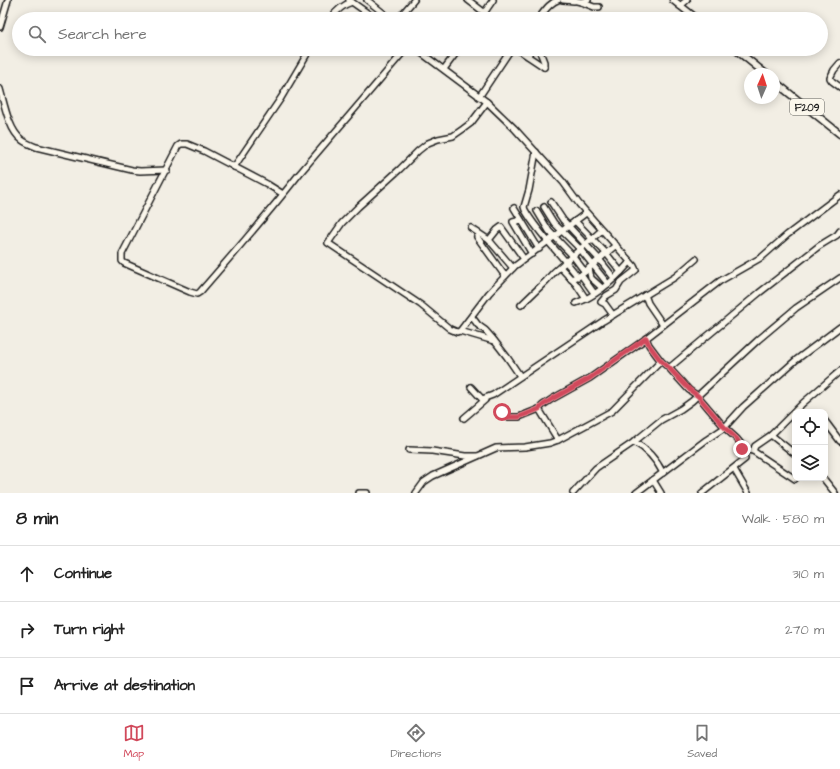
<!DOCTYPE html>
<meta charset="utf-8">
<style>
body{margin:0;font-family:"Architects Daughter",sans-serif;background:#f2f2f2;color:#222}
.controls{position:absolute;right:12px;bottom:12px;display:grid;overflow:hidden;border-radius:8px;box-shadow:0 2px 10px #0003}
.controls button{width:36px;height:36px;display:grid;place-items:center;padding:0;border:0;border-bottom:1px solid #e0e0e0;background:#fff;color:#222;font:20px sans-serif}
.compass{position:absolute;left:744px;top:68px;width:36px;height:36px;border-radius:50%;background:#fff;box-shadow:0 2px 10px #0003;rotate:3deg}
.stop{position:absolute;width:12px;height:12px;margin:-9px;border:3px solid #d1495b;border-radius:50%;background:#fff}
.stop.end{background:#d1495b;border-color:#fff;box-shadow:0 1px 4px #0008}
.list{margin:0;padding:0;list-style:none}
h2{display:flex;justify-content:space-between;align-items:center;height:52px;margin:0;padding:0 16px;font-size:17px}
h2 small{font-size:13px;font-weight:400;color:#767676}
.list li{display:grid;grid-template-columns:26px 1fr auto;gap:12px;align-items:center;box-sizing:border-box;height:56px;padding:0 16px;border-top:1px solid #e0e0e0}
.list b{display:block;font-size:15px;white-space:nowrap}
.list em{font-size:13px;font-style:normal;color:#767676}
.icon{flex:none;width:22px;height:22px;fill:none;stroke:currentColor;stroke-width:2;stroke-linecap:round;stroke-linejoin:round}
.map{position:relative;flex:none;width:840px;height:493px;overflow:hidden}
.search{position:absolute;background:#fff;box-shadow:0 2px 10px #0003;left:12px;right:12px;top:12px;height:44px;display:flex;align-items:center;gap:10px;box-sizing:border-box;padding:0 14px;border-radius:22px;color:#767676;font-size:15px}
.sheet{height:220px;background:#fff}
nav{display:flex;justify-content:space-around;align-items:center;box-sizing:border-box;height:56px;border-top:1px solid #e0e0e0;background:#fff;font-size:11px;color:#767676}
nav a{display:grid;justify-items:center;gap:2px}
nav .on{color:#d1495b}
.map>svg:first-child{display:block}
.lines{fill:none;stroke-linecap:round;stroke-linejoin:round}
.minor-casing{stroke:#1c1c1c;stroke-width:8}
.major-casing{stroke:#1c1c1c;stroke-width:9}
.minor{stroke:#fbf7ec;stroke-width:5}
.major{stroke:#fbf7ec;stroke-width:6}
.route{stroke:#d1495b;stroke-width:5}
.labels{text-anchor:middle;stroke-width:4;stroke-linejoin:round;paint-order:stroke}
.shield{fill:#fbf7ec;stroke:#5f5e5a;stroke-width:1}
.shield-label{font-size:10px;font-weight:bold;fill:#1c1c1c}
</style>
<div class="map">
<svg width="840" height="493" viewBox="0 0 840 493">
<rect width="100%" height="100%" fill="#f2eee4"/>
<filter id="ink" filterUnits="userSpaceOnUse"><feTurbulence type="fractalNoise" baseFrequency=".025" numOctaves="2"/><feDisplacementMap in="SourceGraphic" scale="8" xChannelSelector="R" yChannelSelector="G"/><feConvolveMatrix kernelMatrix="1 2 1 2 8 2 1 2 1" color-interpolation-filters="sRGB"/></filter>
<g filter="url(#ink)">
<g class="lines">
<defs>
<g id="minor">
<polyline points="349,0 376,19"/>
<polyline points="367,0 387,16 386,19"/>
<polyline points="468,0 485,13"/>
<polyline points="563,0 574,1"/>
<polyline points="573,0 581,2 588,0"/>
<polyline points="581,2 594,7 599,7"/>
<polyline points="680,6 687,0"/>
<path d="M330 19C336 11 342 5 352 2"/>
<polyline points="398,19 414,0"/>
<polyline points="480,19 493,0"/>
<path d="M538 19C544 12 549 3 558 0"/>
<polyline points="0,27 8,0"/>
<polyline points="416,49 487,102 514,128 563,182 579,204 634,266 636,270 621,282 616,290 606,296 601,302 605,304 613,315"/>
<polyline points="517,49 544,67"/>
<polyline points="539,49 544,62 544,67"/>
<polyline points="528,56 531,49"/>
<polyline points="840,63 834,70 830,78 832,81 840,87"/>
<polyline points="444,69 459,49"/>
<path d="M0 89C4 103 9 131 22 140 26 143 31 145 36 147L132 170 140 171 167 170"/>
<polyline points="479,97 511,49"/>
<polyline points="487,102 471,123 463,129 453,136 438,139 428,143 418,151 400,169 358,207 342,223 328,243 421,305 450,329 457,332 460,331 489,293 515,266 586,213"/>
<path d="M536 152 529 190 524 207 525 210C539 235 561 254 578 277"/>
<polyline points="234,167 281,98 310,49"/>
<path d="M283 194 267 184 204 151 187 144H181L178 146 122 254V261L124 263 190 292 197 294 200 292C234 253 268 214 300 173L406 49"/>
<polyline points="551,202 563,220 599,259 614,278"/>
<polyline points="544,207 554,223 580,249 608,284"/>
<polyline points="514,208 539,249"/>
<polyline points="537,211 549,231 573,256 585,272"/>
<polyline points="521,220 513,222 532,254"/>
<polyline points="575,221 606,253 621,272"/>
<polyline points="471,228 489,240 513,268"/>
<polyline points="477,237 505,276"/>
<polyline points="489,240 497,230 501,227 524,259"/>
<polyline points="560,267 576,284 586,299"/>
<polyline points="589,268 591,278 602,288"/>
<polyline points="581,275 594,293"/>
<polyline points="571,279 581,275 616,245"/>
<polyline points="645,295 648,303 663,325"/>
<path d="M576 303C597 296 616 278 630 262"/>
<polyline points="521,305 546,281 554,272 602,230"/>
<polyline points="472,317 478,325 485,330 493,339 507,357 520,376"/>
<polyline points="460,331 494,341"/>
<polyline points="646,338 649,345 661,361 669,368 689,390 698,396 726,429 737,439 742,445 745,459 702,493"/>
<polyline points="669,368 759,293 819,246 837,235 840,231"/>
<polyline points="471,387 482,399 493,395 603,321 675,277 696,259"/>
<polyline points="539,409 558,440"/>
<polyline points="502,412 507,417 519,417 539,409 543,405 552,399 590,378 640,343 720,281 762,257 787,235 840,195"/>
<polyline points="464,418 485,400"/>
<polyline points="825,421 840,441"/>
<polyline points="771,435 803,403 840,371"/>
<path d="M634 442C647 449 656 459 663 473"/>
<polyline points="743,449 753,451 755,446 771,435 795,454"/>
<polyline points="409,450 432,451 465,456 477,456"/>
<polyline points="753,451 795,479"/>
<polyline points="734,469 748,493"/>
<polyline points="823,478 835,493"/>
<polyline points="653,480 661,493"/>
<polyline points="359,493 367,493"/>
<polyline points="416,493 424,482 433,476 496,448 525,447 550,443 558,440 612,411 661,361"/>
<polyline points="573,493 596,468 634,442 661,420 681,409 692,401 758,340 796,308 840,278"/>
<polyline points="636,493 706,440 724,428 743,407 796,360 840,327"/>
</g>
<g id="major">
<polyline points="673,0 697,19"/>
<polyline points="735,49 766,74"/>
<polyline points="774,81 840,134"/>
</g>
</defs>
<use href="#minor" class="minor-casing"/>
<use href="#major" class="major-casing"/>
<use href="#minor" class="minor"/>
<use href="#major" class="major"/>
</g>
</g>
<g class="lines" filter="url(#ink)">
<polyline class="route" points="502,412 507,417 519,417 539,409 543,405 552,399 590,378 646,338 649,345 661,361 669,368 690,390 698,396 726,429 737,439 742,449"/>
</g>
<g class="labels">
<rect class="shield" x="790" y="99" width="34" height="16" rx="3"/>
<g class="shield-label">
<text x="807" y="111">F209</text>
</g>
</g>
</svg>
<div class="controls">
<button><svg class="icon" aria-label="locate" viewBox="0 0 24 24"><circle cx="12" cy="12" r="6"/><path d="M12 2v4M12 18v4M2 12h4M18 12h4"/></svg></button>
<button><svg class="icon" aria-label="layers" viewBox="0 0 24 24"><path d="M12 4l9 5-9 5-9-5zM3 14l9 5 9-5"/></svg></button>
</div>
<svg class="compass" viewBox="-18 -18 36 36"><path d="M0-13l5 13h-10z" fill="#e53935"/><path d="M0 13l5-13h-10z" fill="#767676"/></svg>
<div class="stop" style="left:502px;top:412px"></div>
<div class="stop end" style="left:742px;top:449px"></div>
<div class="search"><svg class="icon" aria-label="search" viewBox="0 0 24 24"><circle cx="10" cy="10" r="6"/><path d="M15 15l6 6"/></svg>Search here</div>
</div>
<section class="sheet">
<h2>8 min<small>Walk · 580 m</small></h2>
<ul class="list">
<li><svg class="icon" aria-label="ahead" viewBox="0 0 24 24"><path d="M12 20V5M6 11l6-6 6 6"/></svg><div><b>Continue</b></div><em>310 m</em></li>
<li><svg class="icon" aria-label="right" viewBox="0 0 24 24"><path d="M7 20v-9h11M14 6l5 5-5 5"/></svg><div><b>Turn right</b></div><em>270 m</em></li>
<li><svg class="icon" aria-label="arrive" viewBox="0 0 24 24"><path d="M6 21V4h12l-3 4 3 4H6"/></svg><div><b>Arrive at destination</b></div></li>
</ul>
</section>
<nav>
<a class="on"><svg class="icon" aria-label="map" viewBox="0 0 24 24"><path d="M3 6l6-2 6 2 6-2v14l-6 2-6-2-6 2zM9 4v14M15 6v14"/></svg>Map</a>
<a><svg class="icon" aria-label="directions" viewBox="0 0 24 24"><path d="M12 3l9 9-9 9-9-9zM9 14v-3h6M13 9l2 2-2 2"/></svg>Directions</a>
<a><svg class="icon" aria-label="saved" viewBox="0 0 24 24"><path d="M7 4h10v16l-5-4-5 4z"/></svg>Saved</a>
</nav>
